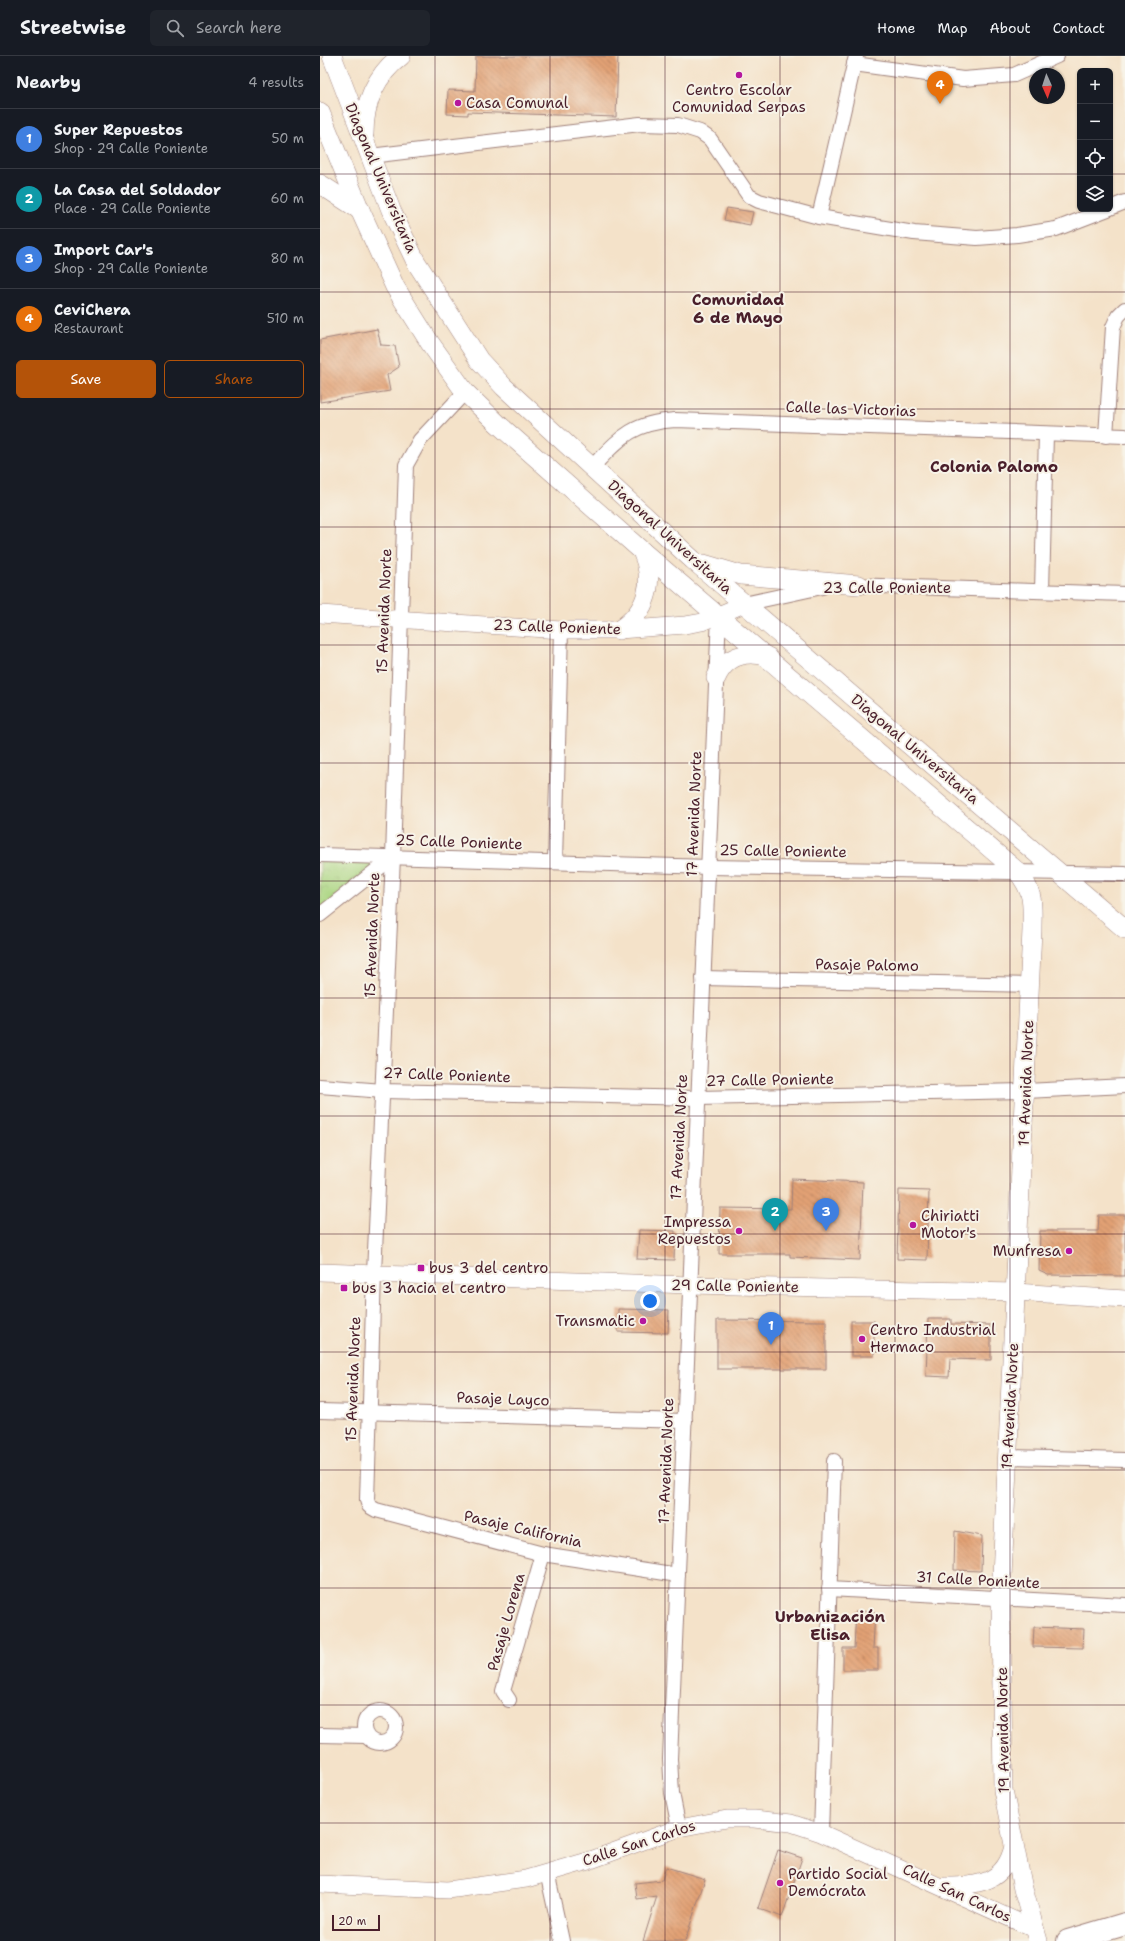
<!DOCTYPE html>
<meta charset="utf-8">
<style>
body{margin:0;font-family:"Shantell Sans",sans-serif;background:#20242c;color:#f1f3f6}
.controls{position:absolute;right:12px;top:12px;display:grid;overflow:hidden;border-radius:6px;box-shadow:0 1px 3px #0004}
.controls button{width:36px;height:36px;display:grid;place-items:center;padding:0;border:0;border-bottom:1px solid #363941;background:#171b24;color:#f1f3f6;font:20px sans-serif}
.compass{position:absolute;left:709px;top:12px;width:36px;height:36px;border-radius:50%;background:#171b24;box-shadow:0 1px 3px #0004;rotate:177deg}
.scale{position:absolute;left:12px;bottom:10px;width:48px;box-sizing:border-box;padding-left:4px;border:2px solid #4a1f2b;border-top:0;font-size:11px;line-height:14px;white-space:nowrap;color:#4a1f2b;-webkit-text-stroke:3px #f7f3e8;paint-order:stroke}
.you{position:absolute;left:330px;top:1245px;width:14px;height:14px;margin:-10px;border:3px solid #fff;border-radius:50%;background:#1a73e8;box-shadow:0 0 0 6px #1a73e833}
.badge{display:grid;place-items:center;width:26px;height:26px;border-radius:50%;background:#b45309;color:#fff;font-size:13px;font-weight:700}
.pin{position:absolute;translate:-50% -33px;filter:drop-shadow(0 1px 2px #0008)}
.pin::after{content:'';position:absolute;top:21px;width:14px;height:12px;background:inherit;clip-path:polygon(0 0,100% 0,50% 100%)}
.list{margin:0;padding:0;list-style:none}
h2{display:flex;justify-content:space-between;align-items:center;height:52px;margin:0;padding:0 16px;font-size:17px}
h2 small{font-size:13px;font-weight:400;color:#9ea1a6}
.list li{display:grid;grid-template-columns:26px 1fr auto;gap:12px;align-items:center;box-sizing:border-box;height:60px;padding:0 16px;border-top:1px solid #363941}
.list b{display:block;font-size:15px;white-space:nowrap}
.list p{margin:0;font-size:13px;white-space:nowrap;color:#9ea1a6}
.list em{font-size:13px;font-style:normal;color:#9ea1a6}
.actions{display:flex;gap:8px;padding:12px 16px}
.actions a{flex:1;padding:9px 0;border:1px solid #b45309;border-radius:6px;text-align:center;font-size:14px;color:#b45309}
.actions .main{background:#b45309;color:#fff}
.icon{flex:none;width:22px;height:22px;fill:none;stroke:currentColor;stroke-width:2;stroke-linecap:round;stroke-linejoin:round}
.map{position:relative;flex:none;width:805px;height:1885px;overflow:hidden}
header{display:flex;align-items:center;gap:24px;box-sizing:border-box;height:56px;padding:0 20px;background:#171b24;border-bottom:1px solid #363941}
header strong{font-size:19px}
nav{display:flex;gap:22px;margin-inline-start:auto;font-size:14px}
.search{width:280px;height:36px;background:#20242c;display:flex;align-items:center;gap:10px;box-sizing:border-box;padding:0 14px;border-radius:6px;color:#9ea1a6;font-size:15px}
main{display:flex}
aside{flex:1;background:#171b24}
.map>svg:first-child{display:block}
.park{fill:url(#park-crowns);stroke:#7a7a56}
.building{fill:url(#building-back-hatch)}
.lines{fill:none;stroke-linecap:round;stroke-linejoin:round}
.minor-casing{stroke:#9f807a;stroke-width:16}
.tertiary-casing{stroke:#9f807a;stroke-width:18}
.secondary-casing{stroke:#9f807a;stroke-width:20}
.primary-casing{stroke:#9f807a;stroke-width:24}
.minor{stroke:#fff;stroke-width:14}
.tertiary{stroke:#fff;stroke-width:17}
.secondary{stroke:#fff;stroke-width:19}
.primary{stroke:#fff;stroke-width:22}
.grid{fill:none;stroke:#4a1f2b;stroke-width:1;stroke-opacity:0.55}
.poi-dot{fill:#b5179e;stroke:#f7f3e8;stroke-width:1.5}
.labels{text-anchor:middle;stroke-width:4;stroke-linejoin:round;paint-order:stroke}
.poi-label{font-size:15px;fill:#4a1f2b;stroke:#f7f3e8;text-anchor:start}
.street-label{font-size:15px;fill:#4a1f2b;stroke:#f7f3e8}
.neighbourhood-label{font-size:16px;font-weight:bold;fill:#4a1f2b;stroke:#f7f3e8}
</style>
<header>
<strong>Streetwise</strong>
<div class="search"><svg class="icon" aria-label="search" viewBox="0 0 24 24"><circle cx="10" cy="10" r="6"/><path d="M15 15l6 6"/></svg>Search here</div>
<nav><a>Home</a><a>Map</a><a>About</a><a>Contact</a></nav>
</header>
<main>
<aside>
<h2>Nearby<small>4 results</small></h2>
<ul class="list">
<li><span class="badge" style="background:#3f7fe0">1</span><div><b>Super Repuestos</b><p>Shop · 29 Calle Poniente</p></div><em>50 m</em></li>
<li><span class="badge" style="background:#0f9aa8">2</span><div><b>La Casa del Soldador</b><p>Place · 29 Calle Poniente</p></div><em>60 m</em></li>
<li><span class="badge" style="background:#3f7fe0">3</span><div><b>Import Car's</b><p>Shop · 29 Calle Poniente</p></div><em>80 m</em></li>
<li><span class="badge" style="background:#e8710a">4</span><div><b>CeviChera</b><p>Restaurant</p></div><em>510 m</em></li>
</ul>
<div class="actions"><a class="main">Save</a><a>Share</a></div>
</aside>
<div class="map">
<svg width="805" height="1885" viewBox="0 0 805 1885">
<defs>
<pattern id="park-crowns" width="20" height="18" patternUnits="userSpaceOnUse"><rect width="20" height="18" fill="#abd682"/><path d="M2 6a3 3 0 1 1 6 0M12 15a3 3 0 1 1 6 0" fill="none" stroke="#95b770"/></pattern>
<pattern id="building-back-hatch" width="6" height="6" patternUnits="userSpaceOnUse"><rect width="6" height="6" fill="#e2a175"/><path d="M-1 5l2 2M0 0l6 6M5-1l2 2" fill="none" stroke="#b98360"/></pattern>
</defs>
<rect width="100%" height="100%" fill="#f7f3e8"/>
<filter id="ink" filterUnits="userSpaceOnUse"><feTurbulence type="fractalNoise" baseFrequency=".025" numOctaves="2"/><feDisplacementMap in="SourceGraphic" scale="8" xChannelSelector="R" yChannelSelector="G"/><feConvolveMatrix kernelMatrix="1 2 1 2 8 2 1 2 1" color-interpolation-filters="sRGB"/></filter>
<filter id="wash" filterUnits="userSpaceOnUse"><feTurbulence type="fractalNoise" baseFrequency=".012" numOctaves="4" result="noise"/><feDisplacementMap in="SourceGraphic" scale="16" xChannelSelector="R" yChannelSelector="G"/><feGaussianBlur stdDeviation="0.9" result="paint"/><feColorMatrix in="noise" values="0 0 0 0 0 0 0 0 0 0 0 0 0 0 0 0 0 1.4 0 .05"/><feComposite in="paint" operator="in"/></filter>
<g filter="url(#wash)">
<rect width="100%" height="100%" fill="#f4e2c9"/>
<polygon class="park" points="0,799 73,801 0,859"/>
<g id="blocks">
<g class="building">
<polygon points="156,0 298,0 296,61 148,56 148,59 127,58 128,34 155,35"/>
<polygon points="407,152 433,156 430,169 404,164"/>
<polygon points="57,273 61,289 75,290 79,311 67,319 70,335 0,346 0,284"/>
<polygon points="472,1123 543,1126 540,1204 470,1201 470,1198 399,1198 400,1152 471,1153"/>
<polygon points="579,1134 609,1135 607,1204 577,1203"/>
<polygon points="779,1159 805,1159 805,1220 728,1219 719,1215 720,1175 778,1175"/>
<polygon points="319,1174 355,1175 354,1204 317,1203"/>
<polygon points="298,1253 349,1254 348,1277 298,1276"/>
<polygon points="608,1263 631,1263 631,1268 671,1269 671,1304 630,1303 629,1321 606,1320"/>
<polygon points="397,1264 506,1265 506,1313 397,1313"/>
<rect x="531" y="1265" width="23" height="35"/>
<polygon points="635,1475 662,1480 661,1515 634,1514"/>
<polygon points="536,1555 555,1556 553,1592 558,1592 558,1614 523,1614 523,1592 534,1592"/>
<polygon points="714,1571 764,1573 763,1592 713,1591"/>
<polygon points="458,1794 482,1802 462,1861 438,1852"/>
<polygon points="346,1811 385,1823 365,1885 323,1885 337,1840 317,1843 315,1827 342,1824"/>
</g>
</g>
</g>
<g filter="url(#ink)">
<use href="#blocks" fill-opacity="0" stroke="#9f807a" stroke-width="1"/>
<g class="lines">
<defs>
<g id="minor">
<polyline points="534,8 643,23 694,19 737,0"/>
<polyline points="50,100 320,68 358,69 380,76 390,83 429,140 439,145 499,161 594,177 657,182 697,179 736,173 788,153"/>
<polyline points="790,152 805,146"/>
<polyline points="499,161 536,0"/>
<polyline points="145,336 100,384 86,409 73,801 54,1217 47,1444 49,1450 56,1454 223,1498 358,1519"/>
<polyline points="786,380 793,271 798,260 805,253"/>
<path d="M273 410C301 381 312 367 355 364L805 380"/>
<polyline points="531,529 805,538"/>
<polyline points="722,535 726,378"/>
<polyline points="424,548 502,531"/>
<polyline points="0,799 389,811 805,818"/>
<polyline points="235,806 241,574"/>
<polyline points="0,859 73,801"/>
<polyline points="383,922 710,929"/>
<polyline points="0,1030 63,1035 378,1042 706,1035 805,1030"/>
<polyline points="0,1355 365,1365"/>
<polyline points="687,1401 805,1404"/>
<polyline points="509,1533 805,1549"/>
<polyline points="189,1644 183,1635 223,1498"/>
<circle cx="60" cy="1671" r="16"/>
<polyline points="0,1679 46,1680"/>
<polyline points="359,1772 352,1737 350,1703 399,559"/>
<polyline points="501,1777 514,1405"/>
<polyline points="227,1816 242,1885"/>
</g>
<g id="tertiary">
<polyline points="0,558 241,574 299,574 365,569 382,566 424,548"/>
<polyline points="0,1216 370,1229 695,1236 805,1243"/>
<polyline points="0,1828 128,1834 206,1823 268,1805 359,1772 407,1763 434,1763 471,1767 501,1777 714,1873"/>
<path d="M625 1830C658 1830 685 1827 693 1790"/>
</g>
<g id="secondary">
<polyline points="12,0 71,154 96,206 159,304 184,331 373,504 805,873"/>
<path d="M0 56 40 154 75 231 110 287 145 336 178 368 322 495 698 816C715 838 712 848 712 874L681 1542 683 1734 703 1833 718 1885"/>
<path d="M44 78C44 47 56 19 81 0"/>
<polyline points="0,128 40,154"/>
<polyline points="384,508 421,519 539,529"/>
<path d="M299 574C327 556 336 526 322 495"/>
<path d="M396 622C406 600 426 594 448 601"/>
</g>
<polyline id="primary" points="748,1885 805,1868"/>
</defs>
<use href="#minor" class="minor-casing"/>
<use href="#tertiary" class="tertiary-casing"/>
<use href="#secondary" class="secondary-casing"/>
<use href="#primary" class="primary-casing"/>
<use href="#minor" class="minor"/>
<use href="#tertiary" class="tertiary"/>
<use href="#secondary" class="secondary"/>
<use href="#primary" class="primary"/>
</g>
</g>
<path class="grid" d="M115 0V1885M230 0V1885M345 0V1885M460 0V1885M575 0V1885M690 0V1885M0 118H760M790 118H805M0 236H805M0 353H805M0 471H805M0 589H805M0 707H805M0 825H805M0 942H805M0 1060H805M0 1178H805M0 1296H805M0 1414H805M0 1532H805M0 1649H805M0 1767H805"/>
<g class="poi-dot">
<circle cx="419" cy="19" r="4"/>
<circle cx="138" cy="47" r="4"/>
<circle cx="593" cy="1169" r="4"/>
<circle cx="419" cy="1175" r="4"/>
<circle cx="749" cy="1195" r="4"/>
<rect x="97" y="1208" width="8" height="8" rx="2"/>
<rect x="20" y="1228" width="8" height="8" rx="2"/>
<circle cx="323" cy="1265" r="4"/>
<circle cx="542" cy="1283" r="4"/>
<circle cx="460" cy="1827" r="4"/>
</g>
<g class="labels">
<g class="poi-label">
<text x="419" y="39" text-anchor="middle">Centro Escolar<tspan x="419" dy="17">Comunidad Serpas</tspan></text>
<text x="146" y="52">Casa Comunal</text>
<text x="601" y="1165">Chiriatti<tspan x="601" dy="17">Motor's</tspan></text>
<text x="411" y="1171" text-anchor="end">Impressa<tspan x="411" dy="17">Repuestos</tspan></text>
<text x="741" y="1200" text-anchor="end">Munfresa</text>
<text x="109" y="1217">bus 3 del centro</text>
<text x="32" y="1237">bus 3 hacia el centro</text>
<text x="315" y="1270" text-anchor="end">Transmatic</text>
<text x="550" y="1279">Centro Industrial<tspan x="550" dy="17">Hermaco</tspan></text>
<text x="468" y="1823">Partido Social<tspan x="468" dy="17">Demócrata</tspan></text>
</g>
<g class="street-label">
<text transform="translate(61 122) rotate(67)" y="5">Diagonal Universitaria</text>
<text transform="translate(531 353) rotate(2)" y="5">Calle las Victorias</text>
<text transform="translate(350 481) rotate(42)" y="5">Diagonal Universitaria</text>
<text x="567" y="537">23 Calle Poniente</text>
<text transform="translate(64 555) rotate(-88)" y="5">15 Avenida Norte</text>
<text transform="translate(237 571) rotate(2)" y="5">23 Calle Poniente</text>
<text transform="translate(595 693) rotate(40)" y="5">Diagonal Universitaria</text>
<text transform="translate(374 758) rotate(-88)" y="5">17 Avenida Norte</text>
<text transform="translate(139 786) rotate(2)" y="5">25 Calle Poniente</text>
<text transform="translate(463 795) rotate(1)" y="5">25 Calle Poniente</text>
<text transform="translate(52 879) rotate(-88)" y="5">15 Avenida Norte</text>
<text transform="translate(547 909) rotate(1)" y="5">Pasaje Palomo</text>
<text transform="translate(127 1019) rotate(2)" y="5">27 Calle Poniente</text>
<text transform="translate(450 1024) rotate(-1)" y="5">27 Calle Poniente</text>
<text transform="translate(706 1027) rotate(-88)" y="5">19 Avenida Norte</text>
<text transform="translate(359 1081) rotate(-87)" y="5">17 Avenida Norte</text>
<text transform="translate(415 1230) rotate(1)" y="5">29 Calle Poniente</text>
<text transform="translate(33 1323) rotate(-88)" y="5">15 Avenida Norte</text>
<text transform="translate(183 1343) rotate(2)" y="5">Pasaje Layco</text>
<text transform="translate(690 1350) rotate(-87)" y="5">19 Avenida Norte</text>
<text transform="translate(346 1405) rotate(-88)" y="5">17 Avenida Norte</text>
<text transform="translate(203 1473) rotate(13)" y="5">Pasaje California</text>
<text transform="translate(658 1524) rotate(3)" y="5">31 Calle Poniente</text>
<text transform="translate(186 1566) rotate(-74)" y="5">Pasaje Lorena</text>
<text transform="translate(683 1674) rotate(-91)" y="5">19 Avenida Norte</text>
<text transform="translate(319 1787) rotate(-18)" y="5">Calle San Carlos</text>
<text transform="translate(637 1837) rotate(25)" y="5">Calle San Carlos</text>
</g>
<g class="neighbourhood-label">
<text x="418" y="249">Comunidad<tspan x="418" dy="18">6 de Mayo</tspan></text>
<text x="674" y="416">Colonia Palomo</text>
<text x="510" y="1566">Urbanización<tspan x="510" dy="18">Elisa</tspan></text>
</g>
</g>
</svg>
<div class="controls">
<button>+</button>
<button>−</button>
<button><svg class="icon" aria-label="locate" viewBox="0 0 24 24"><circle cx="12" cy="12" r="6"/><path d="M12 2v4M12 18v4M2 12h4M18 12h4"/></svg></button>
<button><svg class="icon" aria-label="layers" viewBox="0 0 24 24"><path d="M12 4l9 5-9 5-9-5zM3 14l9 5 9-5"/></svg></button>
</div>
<svg class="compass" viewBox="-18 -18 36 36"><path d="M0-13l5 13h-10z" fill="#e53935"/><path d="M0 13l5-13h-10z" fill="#9ea1a6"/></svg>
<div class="scale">20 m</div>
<div class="you"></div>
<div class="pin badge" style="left:451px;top:1289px;background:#3f7fe0">1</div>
<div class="pin badge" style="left:455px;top:1175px;background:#0f9aa8">2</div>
<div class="pin badge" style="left:506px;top:1175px;background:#3f7fe0">3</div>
<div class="pin badge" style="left:620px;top:48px;background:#e8710a">4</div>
</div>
</main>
